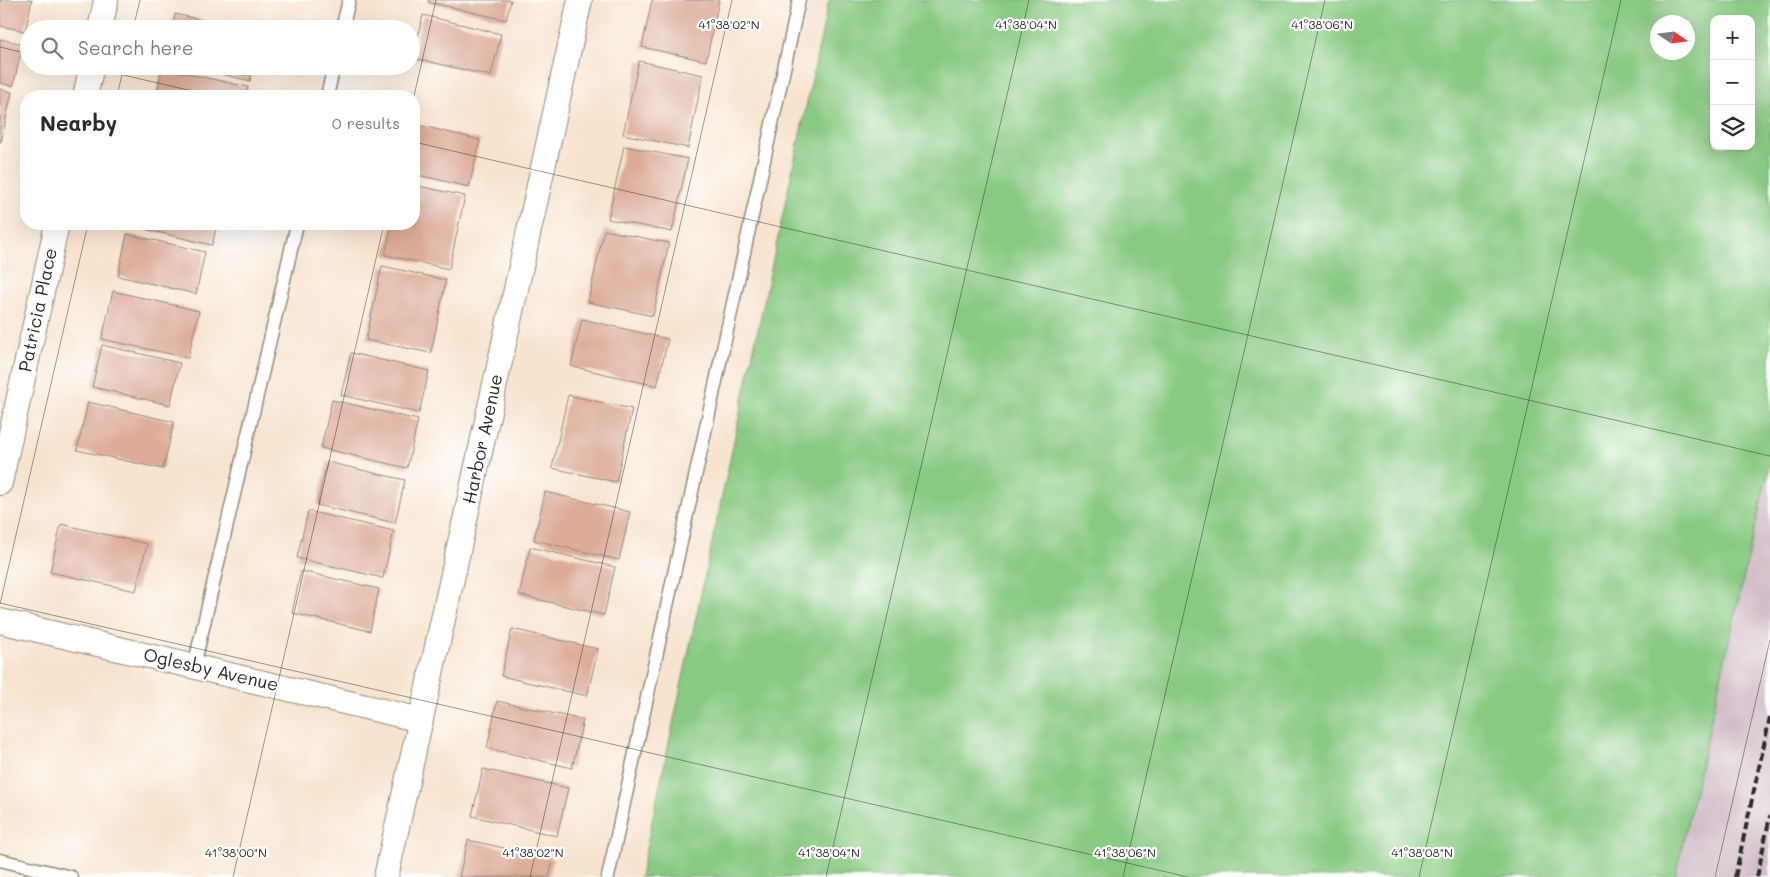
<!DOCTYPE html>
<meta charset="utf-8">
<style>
body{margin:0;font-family:Mali,sans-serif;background:#f2f2f3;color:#2b2b33}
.controls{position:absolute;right:15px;top:15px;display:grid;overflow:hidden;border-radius:10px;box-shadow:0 5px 20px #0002}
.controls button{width:45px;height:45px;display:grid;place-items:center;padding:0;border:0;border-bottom:1px solid #e1e1e2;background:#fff;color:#2b2b33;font:25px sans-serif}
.compass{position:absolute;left:1650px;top:15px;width:45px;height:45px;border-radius:50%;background:#fff;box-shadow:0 5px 20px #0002;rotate:103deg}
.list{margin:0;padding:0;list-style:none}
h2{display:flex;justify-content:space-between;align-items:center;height:65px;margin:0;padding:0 20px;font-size:21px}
h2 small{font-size:16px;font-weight:400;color:#7c7c81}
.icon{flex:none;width:28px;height:28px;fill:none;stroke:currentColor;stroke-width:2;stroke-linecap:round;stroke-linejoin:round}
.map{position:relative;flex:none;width:1770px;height:877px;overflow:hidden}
.search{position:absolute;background:#fff;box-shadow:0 5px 20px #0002;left:20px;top:20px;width:400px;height:55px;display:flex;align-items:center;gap:12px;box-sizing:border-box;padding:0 18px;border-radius:28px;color:#7c7c81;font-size:19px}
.panel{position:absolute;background:#fff;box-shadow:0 5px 20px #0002;left:20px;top:90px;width:400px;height:140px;border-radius:20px}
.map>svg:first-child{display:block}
.industrial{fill:#d2bdc8}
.green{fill:#89ca82;stroke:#5a7a56;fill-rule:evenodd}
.building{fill:#dcac97}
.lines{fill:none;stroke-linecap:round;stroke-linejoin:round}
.service-casing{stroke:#91887d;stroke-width:15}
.minor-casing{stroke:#91887d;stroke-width:26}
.service{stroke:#fff;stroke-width:12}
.minor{stroke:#fff;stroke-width:24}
.rail{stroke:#2b2b2b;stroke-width:4;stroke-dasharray:8 4;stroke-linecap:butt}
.ticks{fill:none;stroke:#2b2b2b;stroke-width:1;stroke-opacity:0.45}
.labels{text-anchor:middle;stroke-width:4.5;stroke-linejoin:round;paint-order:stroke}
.street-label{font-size:18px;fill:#2b2b2b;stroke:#fff}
.ticks-label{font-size:12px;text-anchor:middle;fill:#2b2b2b;stroke:#fff;stroke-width:4.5;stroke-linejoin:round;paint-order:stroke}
</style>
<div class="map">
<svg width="1770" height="877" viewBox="0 0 1770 877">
<rect width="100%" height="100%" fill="#fff"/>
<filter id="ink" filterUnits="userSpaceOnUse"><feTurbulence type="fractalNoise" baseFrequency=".02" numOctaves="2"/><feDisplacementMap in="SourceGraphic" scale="10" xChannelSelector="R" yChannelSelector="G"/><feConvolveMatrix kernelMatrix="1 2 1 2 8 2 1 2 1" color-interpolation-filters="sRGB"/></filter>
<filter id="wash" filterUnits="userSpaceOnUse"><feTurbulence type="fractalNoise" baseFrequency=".0096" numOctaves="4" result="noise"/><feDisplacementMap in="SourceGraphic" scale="20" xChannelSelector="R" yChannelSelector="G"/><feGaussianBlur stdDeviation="1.12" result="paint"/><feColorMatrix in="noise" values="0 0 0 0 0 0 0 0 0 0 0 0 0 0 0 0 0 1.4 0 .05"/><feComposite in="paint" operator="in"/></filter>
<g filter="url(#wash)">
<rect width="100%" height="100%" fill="#f7e4cf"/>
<polygon class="industrial" points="1770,462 1770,877 1675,877"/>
<path class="green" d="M829 0H1770V462L1675 877H640ZM1714 19H1751V146H1714ZM1688 22V52H1658V22Z"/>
<g id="blocks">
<g class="building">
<polygon points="0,0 32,0 25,31 0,26"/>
<polygon points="428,0 511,0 506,20 428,2"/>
<polygon points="652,0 719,0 706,61 642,47"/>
<polygon points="175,14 237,28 237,29 172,29"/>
<polygon points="423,15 501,34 491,76 413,58"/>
<polygon points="0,39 23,44 13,86 0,83"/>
<polygon points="639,61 703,75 688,148 623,134"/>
<polygon points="190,66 253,66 250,81"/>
<polygon points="162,68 248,87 245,96 156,96"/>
<polygon points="0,89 12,92 1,142 0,142"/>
<polygon points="414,124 480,140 469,187 414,174"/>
<polygon points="624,146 688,159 672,232 608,219"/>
<polygon points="414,185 465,196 449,269 385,255 392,224 414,224"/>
<polygon points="127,224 217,224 212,245 127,225"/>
<polygon points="604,230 669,243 653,316 588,302"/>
<polygon points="127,234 205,252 196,294 118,276"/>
<polygon points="382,266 446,280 431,353 366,340"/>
<polygon points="113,291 199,311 188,358 102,339"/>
<polygon points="582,319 668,339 657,386 571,366"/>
<polygon points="102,345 180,363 170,405 92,387"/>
<polygon points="351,353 429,371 419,413 341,395"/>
<polygon points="568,395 632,409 616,482 552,468"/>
<polygon points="332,400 418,420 407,468 321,448"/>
<polygon points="88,402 174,422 163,469 77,450"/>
<polygon points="327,462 405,480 395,523 317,505"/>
<polygon points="545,492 630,512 619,560 534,540"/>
<polygon points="308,511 394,531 383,578 297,558"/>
<polygon points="61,524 147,544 136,591 50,572"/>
<polygon points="530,547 615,567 604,615 519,595"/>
<polygon points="301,571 379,589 370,631 292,613"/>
<polygon points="512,629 598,649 587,696 501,676"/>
<polygon points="497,701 583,720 572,768 487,748"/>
<polygon points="483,769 568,788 557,836 472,816"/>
<polygon points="468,840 553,859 549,877 459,877"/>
</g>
</g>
</g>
<g filter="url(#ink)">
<use href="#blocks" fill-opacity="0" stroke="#91887d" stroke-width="1"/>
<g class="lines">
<defs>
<g id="service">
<polyline points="342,29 349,0"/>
<polyline points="327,96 334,66"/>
<polyline points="194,666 297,224"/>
<polyline points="0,860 71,877"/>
<polyline points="608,877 799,0"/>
</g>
<g id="minor">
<polyline points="100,29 106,0"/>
<polyline points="85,96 92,66"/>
<polyline points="0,483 57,224"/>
<polyline points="0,621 421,720"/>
<polyline points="386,877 580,0"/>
</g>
</defs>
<use href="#service" class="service-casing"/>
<use href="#minor" class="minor-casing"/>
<use href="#service" class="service"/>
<use href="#minor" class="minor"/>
<g class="rail">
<polyline points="1735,877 1770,717"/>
<polyline points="1757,877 1770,816"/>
</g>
</g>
</g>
<path class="ticks" d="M133 29 140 0M0 47 29 54M84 66 214 96M117 96 124 66M414 96 436 0M414 142 1770 456M0 603 1188 877M0 604 88 224M233 877 384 224M530 877 732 0M826 877 1029 0M1123 877 1325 0M1419 877 1621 0M1715 877 1770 640"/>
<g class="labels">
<g class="street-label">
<text transform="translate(38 310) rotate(-78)" y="6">Patricia Place</text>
<text transform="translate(483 439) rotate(-78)" y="6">Harbor Avenue</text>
<text transform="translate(211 670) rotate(13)" y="6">Oglesby Avenue</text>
</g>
</g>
<g class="ticks-label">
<text x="729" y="29">41°38'02"N</text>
<text x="1026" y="29">41°38'04"N</text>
<text x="1322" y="29">41°38'06"N</text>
<text x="236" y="857">41°38'00"N</text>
<text x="533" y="857">41°38'02"N</text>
<text x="829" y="857">41°38'04"N</text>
<text x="1125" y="857">41°38'06"N</text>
<text x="1422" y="857">41°38'08"N</text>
</g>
</svg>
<div class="controls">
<button>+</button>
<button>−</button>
<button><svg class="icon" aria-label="layers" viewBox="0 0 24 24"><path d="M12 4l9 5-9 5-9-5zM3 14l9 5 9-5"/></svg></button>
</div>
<svg class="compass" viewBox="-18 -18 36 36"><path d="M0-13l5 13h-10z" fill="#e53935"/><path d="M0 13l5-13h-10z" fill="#7c7c81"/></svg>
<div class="search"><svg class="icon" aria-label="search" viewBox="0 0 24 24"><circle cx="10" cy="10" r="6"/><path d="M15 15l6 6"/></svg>Search here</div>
<section class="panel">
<h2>Nearby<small>0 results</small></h2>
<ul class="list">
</ul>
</section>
</div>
